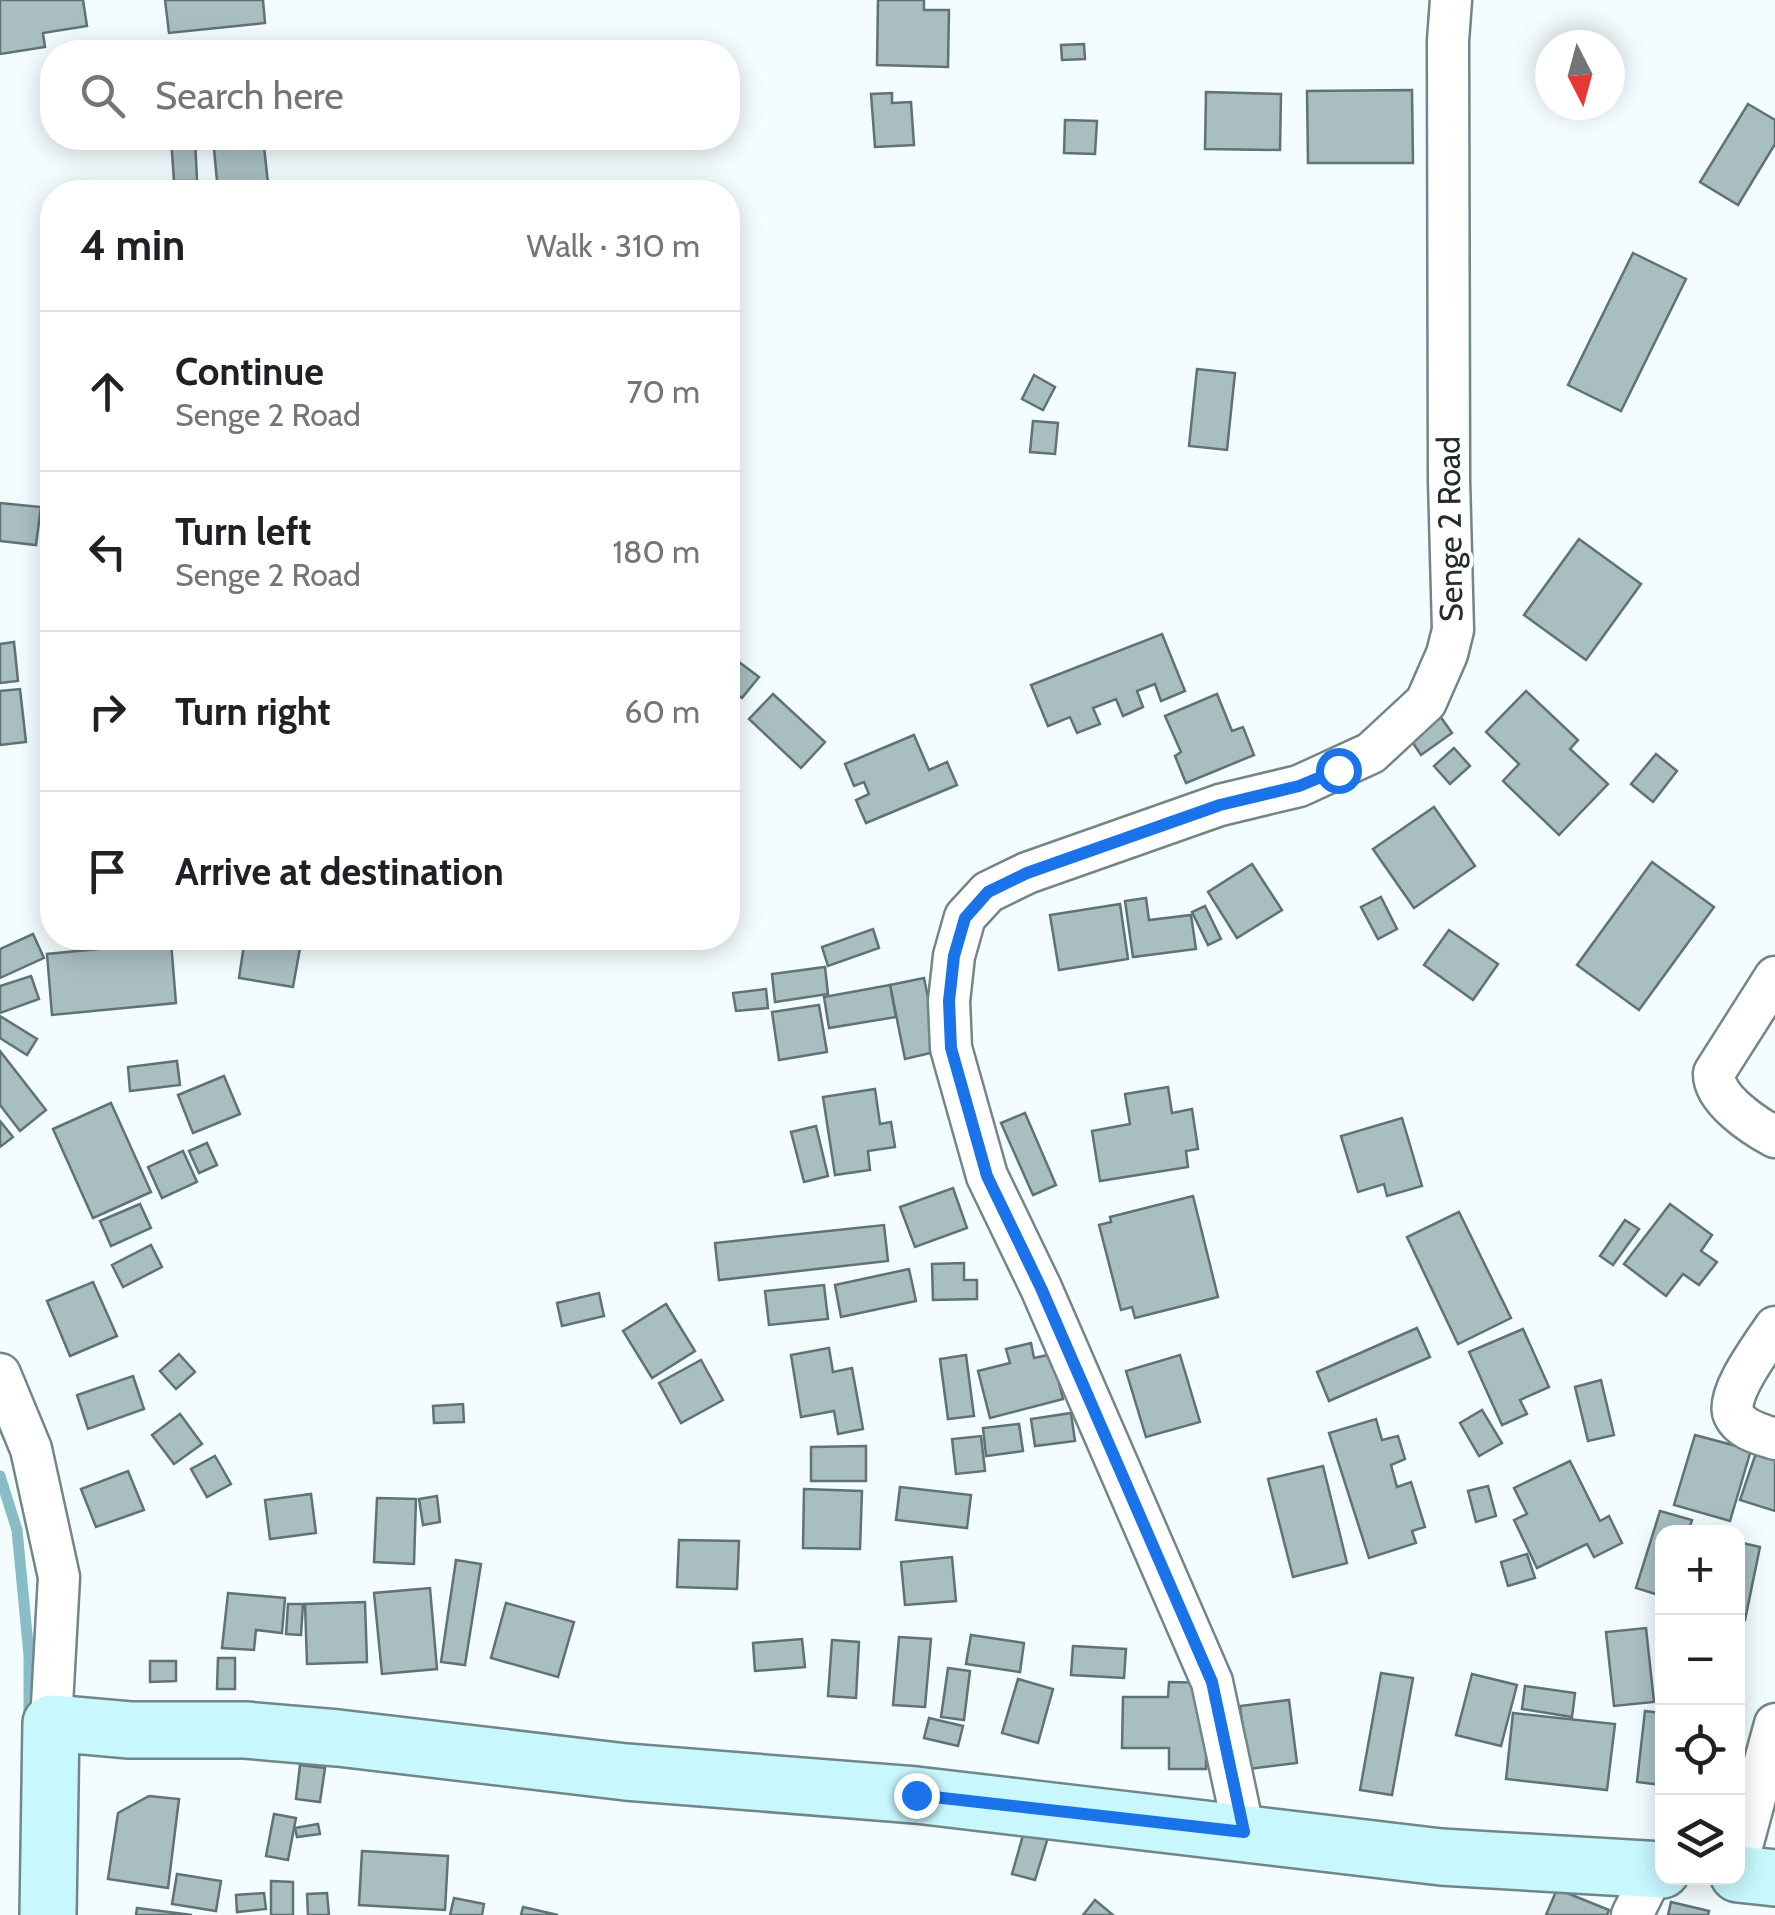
<!DOCTYPE html>
<meta charset="utf-8">
<style>
body{margin:0;font-family:Cabin,sans-serif;background:#f6f6f6;color:#202124}
.controls{position:absolute;right:30px;bottom:30px;display:grid;overflow:hidden;border-radius:20px;box-shadow:0 5px 25px #0003}
.controls button{width:90px;height:90px;display:grid;place-items:center;padding:0;border:0;border-bottom:2px solid #e0e0e0;background:#fff;color:#202124;font:50px sans-serif}
.compass{position:absolute;left:1535px;top:30px;width:90px;height:90px;border-radius:50%;background:#fff;box-shadow:0 5px 25px #0003;rotate:174deg}
.stop{position:absolute;width:30px;height:30px;margin:-22px;border:8px solid #1a73e8;border-radius:50%;background:#fff}
.stop.end{background:#1a73e8;border-color:#fff;box-shadow:0 2px 10px #0008}
.list{margin:0;padding:0;list-style:none}
h2{display:flex;justify-content:space-between;align-items:center;height:130px;margin:0;padding:0 40px;font-size:42px}
h2 small{font-size:32px;font-weight:400;color:#757577}
.list li{display:grid;grid-template-columns:65px 1fr auto;gap:30px;align-items:center;box-sizing:border-box;height:160px;padding:0 40px;border-top:2px solid #e0e0e0}
.list b{display:block;font-size:38px;white-space:nowrap}
.list p{margin:0;font-size:32px;white-space:nowrap;color:#757577}
.list em{font-size:32px;font-style:normal;color:#757577}
.icon{flex:none;width:55px;height:55px;fill:none;stroke:currentColor;stroke-width:2;stroke-linecap:round;stroke-linejoin:round}
.map{position:relative;flex:none;width:1775px;height:1915px;overflow:hidden}
.search{position:absolute;background:#fff;box-shadow:0 5px 25px #0003;left:40px;top:40px;width:700px;height:110px;display:flex;align-items:center;gap:25px;box-sizing:border-box;padding:0 35px;border-radius:40px;color:#757577;font-size:38px}
.panel{position:absolute;background:#fff;box-shadow:0 5px 25px #0003;left:40px;top:180px;width:700px;height:770px;border-radius:40px}
.map>svg:first-child{display:block}
.lines{fill:none;stroke-linecap:round;stroke-linejoin:round}
.stream{stroke:#88bdc5;stroke-width:11}
.building{fill:#a8bec1;stroke:#5f7376;stroke-width:2.5}
.street-casing{stroke:#718689;stroke-width:45}
.secondary-casing{stroke:#718689;stroke-width:60}
.street{stroke:#fff;stroke-width:40}
.secondary{stroke:#c8f8fe;stroke-width:55}
.route{stroke:#1a73e8;stroke-width:12}
.labels{text-anchor:middle;stroke-width:8;stroke-linejoin:round;paint-order:stroke}
.street-label{font-size:32px;fill:#232b2c;stroke:#fff}
</style>
<div class="map">
<svg width="1775" height="1915" viewBox="0 0 1775 1915">
<rect width="100%" height="100%" fill="#f3fcfe"/>
<g class="lines">
<polyline class="stream" points="0,1476 17,1530 29,1655 29,1718"/>
</g>
<g class="building">
<polygon points="0,0 83,0 87,26 43,33 45,47 0,54"/>
<polygon points="165,0 263,0 265,23 169,33"/>
<polygon points="878,0 924,0 924,10 949,10 948,67 877,65"/>
<polygon points="1084,44 1085,59 1062,60 1061,45"/>
<polygon points="1412,90 1413,163 1308,163 1307,91"/>
<polygon points="1206,92 1281,94 1280,150 1205,149"/>
<polygon points="892,93 892,103 911,102 914,145 875,147 871,94"/>
<polygon points="1748,104 1775,120 1775,144 1738,205 1700,182"/>
<polygon points="1065,120 1097,121 1095,154 1064,153"/>
<polygon points="171,138 195,138 197,181 174,181"/>
<polygon points="213,138 263,138 269,192 218,192"/>
<polygon points="1633,253 1686,279 1621,411 1568,385"/>
<polygon points="1197,369 1235,373 1227,450 1189,446"/>
<polygon points="1034,375 1055,387 1043,410 1022,399"/>
<polygon points="1033,421 1058,423 1055,454 1030,452"/>
<polygon points="0,503 41,507 36,545 0,541"/>
<polygon points="1579,539 1641,584 1586,660 1524,615"/>
<polygon points="1162,634 1185,691 1161,701 1155,684 1137,691 1143,707 1123,716 1116,699 1093,708 1100,724 1077,733 1070,717 1048,726 1031,685"/>
<polygon points="14,642 18,681 0,683 0,644"/>
<polygon points="735,659 759,677 742,698 728,687 728,669"/>
<polygon points="20,689 26,742 0,745 0,691"/>
<polygon points="1526,691 1578,740 1570,749 1608,784 1559,835 1503,781 1519,764 1486,732"/>
<polygon points="773,694 825,742 801,768 749,719"/>
<polygon points="1217,694 1232,731 1243,727 1254,755 1186,783 1175,756 1181,752 1165,716"/>
<polygon points="44,713 52,713 52,739 43,739"/>
<polygon points="1440,716 1452,733 1421,755 1409,737"/>
<polygon points="914,735 929,770 947,762 957,785 866,823 856,800 869,794 864,782 854,786 845,764"/>
<polygon points="1454,748 1470,766 1450,784 1434,766"/>
<polygon points="1656,754 1677,771 1653,802 1631,784"/>
<polygon points="1434,807 1475,866 1414,908 1373,849"/>
<polygon points="47,818 52,818 52,862 44,861"/>
<polygon points="1652,862 1714,907 1639,1010 1577,965"/>
<polygon points="1252,864 1282,910 1237,938 1208,892"/>
<polygon points="52,870 52,937 42,871"/>
<polygon points="1381,897 1397,929 1378,939 1361,907"/>
<polygon points="1146,898 1149,920 1191,915 1196,949 1133,957 1125,901"/>
<polygon points="1120,904 1128,959 1059,970 1050,915"/>
<polygon points="1205,906 1221,939 1208,945 1192,912"/>
<polygon points="873,929 879,948 828,966 822,947"/>
<polygon points="1449,930 1498,964 1473,1000 1424,965"/>
<polygon points="33,934 44,958 0,978 0,949"/>
<polygon points="245,938 300,948 293,987 239,978"/>
<polygon points="171,942 176,1003 52,1015 47,954"/>
<polygon points="825,967 828,994 775,1002 772,974"/>
<polygon points="31,976 39,999 0,1013 0,986"/>
<polygon points="924,978 939,1051 905,1059 890,985"/>
<polygon points="890,985 896,1017 829,1028 824,997"/>
<polygon points="766,989 768,1008 736,1011 733,993"/>
<polygon points="819,1005 827,1052 779,1060 772,1012"/>
<polygon points="0,1016 37,1039 27,1055 0,1038"/>
<polygon points="0,1051 46,1110 20,1131 0,1105"/>
<polygon points="177,1061 180,1085 130,1091 128,1067"/>
<polygon points="224,1076 240,1114 193,1133 178,1095"/>
<polygon points="1168,1087 1172,1113 1192,1109 1198,1149 1186,1151 1188,1167 1100,1181 1092,1131 1130,1124 1125,1094"/>
<polygon points="875,1089 880,1124 891,1122 895,1147 868,1151 870,1170 835,1175 823,1097"/>
<polygon points="111,1103 151,1192 93,1218 53,1129"/>
<polygon points="1025,1113 1056,1185 1033,1195 1001,1123"/>
<polygon points="1402,1118 1422,1186 1387,1196 1384,1184 1358,1192 1341,1136"/>
<polygon points="0,1121 13,1137 0,1147"/>
<polygon points="816,1126 828,1176 804,1182 791,1132"/>
<polygon points="207,1143 217,1165 199,1173 189,1151"/>
<polygon points="183,1151 197,1182 162,1198 148,1167"/>
<polygon points="953,1188 967,1228 915,1247 900,1207"/>
<polygon points="1193,1196 1218,1297 1135,1318 1132,1307 1121,1310 1099,1225 1111,1222 1110,1217"/>
<polygon points="140,1204 151,1228 111,1246 100,1221"/>
<polygon points="1670,1204 1712,1235 1701,1251 1717,1262 1699,1285 1683,1274 1666,1296 1624,1264"/>
<polygon points="1459,1212 1511,1318 1458,1344 1407,1237"/>
<polygon points="1625,1220 1639,1229 1613,1265 1600,1256"/>
<polygon points="884,1225 888,1261 719,1280 715,1243"/>
<polygon points="151,1245 162,1267 123,1287 112,1265"/>
<polygon points="964,1263 964,1280 977,1280 977,1299 933,1300 932,1264"/>
<polygon points="909,1269 916,1301 841,1317 835,1285"/>
<polygon points="93,1282 117,1336 70,1356 47,1301"/>
<polygon points="824,1285 828,1319 769,1325 765,1291"/>
<polygon points="599,1293 604,1316 562,1326 557,1303"/>
<polygon points="666,1304 695,1351 652,1378 623,1331"/>
<polygon points="1417,1328 1430,1357 1329,1401 1317,1372"/>
<polygon points="1523,1329 1549,1387 1520,1400 1527,1414 1502,1425 1469,1352"/>
<polygon points="1031,1343 1034,1358 1052,1354 1063,1399 990,1418 978,1371 1010,1363 1006,1349"/>
<polygon points="829,1348 833,1372 852,1368 863,1429 838,1434 834,1411 801,1417 791,1355"/>
<polygon points="179,1354 195,1372 176,1389 160,1371"/>
<polygon points="966,1355 974,1416 948,1419 940,1359"/>
<polygon points="1180,1355 1200,1422 1146,1437 1126,1371"/>
<polygon points="701,1360 723,1400 681,1423 659,1383"/>
<polygon points="133,1376 144,1409 88,1429 77,1395"/>
<polygon points="1601,1380 1614,1435 1588,1441 1575,1387"/>
<polygon points="463,1404 464,1422 434,1423 433,1406"/>
<polygon points="1482,1410 1502,1443 1479,1456 1460,1423"/>
<polygon points="1071,1413 1075,1441 1035,1446 1031,1419"/>
<polygon points="180,1414 202,1444 174,1464 152,1435"/>
<polygon points="1376,1419 1382,1440 1398,1436 1405,1459 1391,1465 1397,1487 1411,1482 1425,1527 1412,1531 1416,1543 1369,1558 1329,1433"/>
<polygon points="1019,1424 1023,1451 986,1456 983,1428"/>
<polygon points="1695,1435 1751,1450 1730,1521 1674,1505"/>
<polygon points="981,1436 985,1471 956,1474 952,1439"/>
<polygon points="866,1446 866,1481 811,1481 811,1447"/>
<polygon points="1756,1453 1775,1459 1775,1511 1740,1500"/>
<polygon points="215,1456 231,1484 207,1497 191,1469"/>
<polygon points="1570,1461 1600,1521 1609,1516 1622,1543 1594,1557 1587,1544 1537,1568 1514,1520 1527,1514 1514,1488"/>
<polygon points="1323,1466 1347,1563 1293,1577 1268,1479"/>
<polygon points="128,1471 144,1510 96,1527 81,1489"/>
<polygon points="1488,1486 1496,1516 1476,1522 1468,1491"/>
<polygon points="900,1487 971,1495 967,1528 896,1520"/>
<polygon points="804,1489 862,1491 860,1549 803,1548"/>
<polygon points="311,1494 316,1533 270,1539 265,1500"/>
<polygon points="437,1496 440,1522 423,1525 419,1499"/>
<polygon points="377,1498 416,1499 414,1564 374,1562"/>
<polygon points="1660,1511 1692,1520 1688,1532 1662,1532 1662,1596 1636,1588"/>
<polygon points="679,1540 739,1541 737,1589 677,1587"/>
<polygon points="1738,1542 1760,1547 1745,1620 1738,1619"/>
<polygon points="1527,1554 1535,1578 1508,1586 1501,1562"/>
<polygon points="952,1557 956,1601 905,1605 901,1562"/>
<polygon points="456,1560 481,1564 465,1665 441,1662"/>
<polygon points="430,1588 437,1669 382,1674 374,1593"/>
<polygon points="228,1593 285,1598 282,1633 256,1630 254,1650 222,1648"/>
<polygon points="365,1602 367,1662 307,1664 305,1604"/>
<polygon points="506,1603 574,1622 558,1677 491,1658"/>
<polygon points="288,1604 303,1604 301,1635 286,1634"/>
<polygon points="1646,1628 1654,1702 1614,1706 1606,1632"/>
<polygon points="971,1635 1024,1643 1020,1672 966,1664"/>
<polygon points="899,1637 931,1639 925,1707 893,1705"/>
<polygon points="802,1639 805,1667 755,1671 753,1643"/>
<polygon points="832,1640 859,1642 856,1698 828,1696"/>
<polygon points="1073,1646 1126,1649 1124,1678 1071,1675"/>
<polygon points="218,1658 235,1658 235,1689 217,1689"/>
<polygon points="150,1661 176,1661 176,1681 150,1682"/>
<polygon points="948,1668 970,1671 964,1720 941,1717"/>
<polygon points="1381,1673 1413,1678 1392,1795 1360,1790"/>
<polygon points="1472,1674 1517,1685 1501,1746 1456,1735"/>
<polygon points="1018,1679 1053,1689 1038,1743 1002,1733"/>
<polygon points="1169,1682 1207,1683 1206,1769 1169,1769 1169,1748 1122,1748 1123,1697 1168,1697"/>
<polygon points="1525,1686 1575,1693 1572,1717 1522,1709"/>
<polygon points="1289,1700 1297,1763 1248,1769 1240,1706"/>
<polygon points="1645,1711 1662,1713 1662,1785 1637,1782"/>
<polygon points="1513,1713 1615,1724 1607,1790 1506,1779"/>
<polygon points="929,1718 963,1726 958,1746 924,1738"/>
<polygon points="300,1765 325,1768 320,1802 296,1799"/>
<polygon points="149,1796 179,1799 168,1888 108,1879 118,1813"/>
<polygon points="274,1814 296,1818 288,1860 266,1856"/>
<polygon points="318,1824 320,1834 297,1837 295,1828"/>
<polygon points="1025,1828 1049,1834 1035,1880 1012,1874"/>
<polygon points="362,1851 448,1856 445,1910 359,1905"/>
<polygon points="177,1874 221,1881 216,1911 172,1904"/>
<polygon points="271,1881 293,1882 293,1915 271,1915"/>
<polygon points="1557,1889 1609,1910 1607,1915 1546,1915"/>
<polygon points="264,1893 266,1909 237,1912 236,1895"/>
<polygon points="327,1893 329,1915 308,1915 307,1894"/>
<polygon points="454,1898 484,1904 482,1915 450,1915"/>
<polygon points="1095,1900 1113,1915 1083,1915"/>
<polygon points="1671,1902 1709,1911 1708,1915 1668,1915"/>
<polygon points="523,1907 558,1915 521,1915"/>
<polygon points="137,1908 192,1915 136,1915"/>
</g>
<g class="lines">
<defs>
<g id="street">
<path d="M1775 977 1714 1073C1713 1099 1754 1126 1775 1137"/>
<path d="M1775 1327C1764 1344 1724 1396 1734 1415 1741 1430 1760 1434 1775 1439"/>
<polyline points="0,1374 31,1449 59,1577 51,1723"/>
<polyline points="1244,1832 1212,1682 1041,1288 987,1176 951,1048 949,1001 954,956 965,917 988,892 1027,873 1220,805 1299,786 1371,753 1426,702 1447,654 1453,630 1449,480 1448,41 1451,0"/>
<polyline points="1738,1861 1775,1724"/>
<polyline points="1632,1915 1655,1869"/>
</g>
<g id="secondary">
<polyline points="1738,1874 1775,1878"/>
<polyline points="48,1915 51,1723 130,1730 245,1730 338,1738 626,1772 916,1795 1441,1857 1662,1870"/>
</g>
</defs>
<use href="#street" class="street-casing"/>
<use href="#secondary" class="secondary-casing"/>
<use href="#street" class="street"/>
<use href="#secondary" class="secondary"/>
</g>
<g class="lines">
<polyline class="route" points="916,1795 1244,1832 1212,1682 1041,1288 987,1176 951,1048 949,1001 954,956 965,918 988,892 1027,873 1220,805 1299,786 1338,770"/>
</g>
<g class="labels">
<g class="street-label">
<text transform="translate(1450 529) rotate(-91)" y="11">Senge 2 Road</text>
</g>
</g>
</svg>
<div class="controls">
<button>+</button>
<button>−</button>
<button><svg class="icon" aria-label="locate" viewBox="0 0 24 24"><circle cx="12" cy="12" r="6"/><path d="M12 2v4M12 18v4M2 12h4M18 12h4"/></svg></button>
<button><svg class="icon" aria-label="layers" viewBox="0 0 24 24"><path d="M12 4l9 5-9 5-9-5zM3 14l9 5 9-5"/></svg></button>
</div>
<svg class="compass" viewBox="-18 -18 36 36"><path d="M0-13l5 13h-10z" fill="#e53935"/><path d="M0 13l5-13h-10z" fill="#757577"/></svg>
<div class="stop" style="left:1338px;top:770px"></div>
<div class="stop end" style="left:916px;top:1795px"></div>
<div class="search"><svg class="icon" aria-label="search" viewBox="0 0 24 24"><circle cx="10" cy="10" r="6"/><path d="M15 15l6 6"/></svg>Search here</div>
<section class="panel">
<h2>4 min<small>Walk · 310 m</small></h2>
<ul class="list">
<li><svg class="icon" aria-label="ahead" viewBox="0 0 24 24"><path d="M12 20V5M6 11l6-6 6 6"/></svg><div><b>Continue</b><p>Senge 2 Road</p></div><em>70 m</em></li>
<li><svg class="icon" aria-label="left" viewBox="0 0 24 24"><path d="M17 20v-9H6M10 6l-5 5 5 5"/></svg><div><b>Turn left</b><p>Senge 2 Road</p></div><em>180 m</em></li>
<li><svg class="icon" aria-label="right" viewBox="0 0 24 24"><path d="M7 20v-9h11M14 6l5 5-5 5"/></svg><div><b>Turn right</b></div><em>60 m</em></li>
<li><svg class="icon" aria-label="arrive" viewBox="0 0 24 24"><path d="M6 21V4h12l-3 4 3 4H6"/></svg><div><b>Arrive at destination</b></div></li>
</ul>
</section>
</div>
